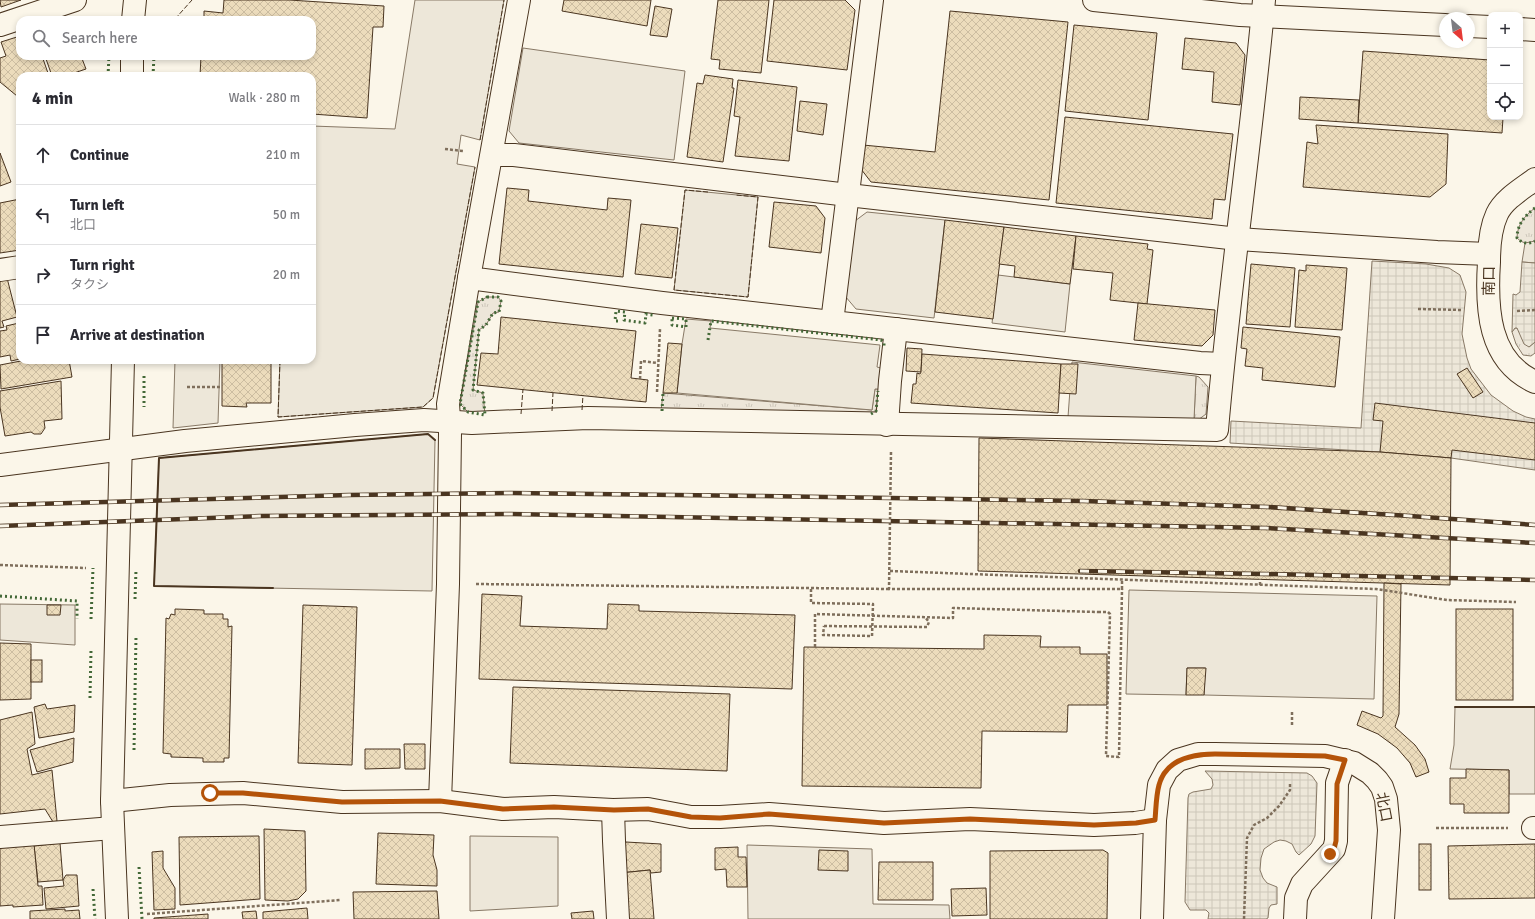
<!DOCTYPE html>
<meta charset="utf-8">
<style>
body{margin:0;font-family:Signika,"Noto Sans JP",sans-serif;background:#f2f2f3;color:#2b2b33}
.controls{position:absolute;right:12px;top:12px;display:grid;overflow:hidden;border-radius:8px;box-shadow:0 2px 6px #0003}
.controls button{width:36px;height:36px;display:grid;place-items:center;padding:0;border:0;border-bottom:1px solid #e1e1e2;background:#fff;color:#2b2b33;font:20px sans-serif}
.compass{position:absolute;left:1439px;top:12px;width:36px;height:36px;border-radius:50%;background:#fff;box-shadow:0 2px 6px #0003;rotate:152deg}
.stop{position:absolute;width:12px;height:12px;margin:-9px;border:3px solid #b45309;border-radius:50%;background:#fff}
.stop.end{background:#b45309;border-color:#fff;box-shadow:0 1px 4px #0008}
.list{margin:0;padding:0;list-style:none}
h2{display:flex;justify-content:space-between;align-items:center;height:52px;margin:0;padding:0 16px;font-size:17px}
h2 small{font-size:13px;font-weight:400;color:#7c7c81}
.list li{display:grid;grid-template-columns:26px 1fr auto;gap:12px;align-items:center;box-sizing:border-box;height:60px;padding:0 16px;border-top:1px solid #e1e1e2}
.list b{display:block;font-size:15px;white-space:nowrap}
.list p{margin:0;font-size:13px;white-space:nowrap;color:#7c7c81}
.list em{font-size:13px;font-style:normal;color:#7c7c81}
.icon{flex:none;width:22px;height:22px;fill:none;stroke:currentColor;stroke-width:2;stroke-linecap:round;stroke-linejoin:round}
.map{position:relative;flex:none;width:1535px;height:919px;overflow:hidden}
.search{position:absolute;background:#fff;box-shadow:0 2px 6px #0003;left:16px;top:16px;width:300px;height:44px;display:flex;align-items:center;gap:10px;box-sizing:border-box;padding:0 14px;border-radius:12px;color:#7c7c81;font-size:15px}
.panel{position:absolute;background:#fff;box-shadow:0 2px 6px #0003;left:16px;top:72px;width:300px;height:292px;border-radius:12px}
.map>svg:first-child{display:block}
.grass{fill:url(#grass-tufts);stroke:#887966}
.parking{fill:#ede7d9;stroke:#887966}
.plaza{fill:url(#plaza-grid);stroke:#887966}
.building{fill:url(#building-cross-hatch);stroke:#4a3520}
.lines{fill:none;stroke-linecap:round;stroke-linejoin:round}
.minor-casing{stroke:#4a3520;stroke-width:24}
.path{stroke:#7f6f5c;stroke-width:2.5;stroke-dasharray:3 2;stroke-linecap:butt}
.minor{stroke:#fbf6e9;stroke-width:22}
.rail-casing{stroke:#4a3520;stroke-width:4.5}
.rail{stroke:#fbf6e9;stroke-width:3;stroke-dasharray:9;stroke-linecap:butt}
.path-bridge{stroke:#7f6f5c;stroke-width:2.5;stroke-dasharray:3 2;stroke-linecap:butt}
.hedge{stroke:#436837;stroke-width:3;stroke-dasharray:2 3;stroke-linecap:butt}
.fence{stroke:#4a3520;stroke-width:1;stroke-dasharray:5 2;stroke-linecap:butt}
.wall{stroke:#4a3520;stroke-width:2}
.route{stroke:#b45309;stroke-width:5}
.labels{text-anchor:middle;stroke-width:3;stroke-linejoin:round;paint-order:stroke}
.street-label{font-size:15px;fill:#4a3520;stroke:#fbf6e9}
</style>
<div class="map">
<svg width="1535" height="919" viewBox="0 0 1535 919">
<defs>
<pattern id="grass-tufts" width="24" height="20" patternUnits="userSpaceOnUse"><rect width="24" height="20" fill="#ede6d9"/><path d="M3 7l-1-3M5 7V3M7 7l1-3M15 17l-1-3M17 17v-4M19 17l1-3" fill="none" stroke="#cdc6ba"/></pattern>
<pattern id="plaza-grid" width="8" height="8" patternUnits="userSpaceOnUse"><rect width="8" height="8" fill="#ede7d9"/><path d="M0 4h8M4 0v8" fill="none" stroke="#cdc7ba"/></pattern>
<pattern id="building-cross-hatch" width="8" height="8" patternUnits="userSpaceOnUse"><rect width="8" height="8" fill="#ecdcbc"/><path d="M0 0l8 8M0 8l8-8" fill="none" stroke="#ccbda1"/></pattern>
</defs>
<rect width="100%" height="100%" fill="#fbf6e9"/>
<g class="grass">
<path d="M1535 208V241C1528 245 1522 243 1517 238 1517 225 1525 215 1535 208Z"/>
<polygon points="487,297 498,297 501,301 499,312 493,313 486,325 479,330 473,390 483,393 485,415 468,412 460,404 478,302"/>
<polygon points="1515,328 1517,328 1529,347 1535,342 1535,353 1531,356 1523,355 1516,344 1512,332"/>
<polygon points="1196,376 1199,377 1208,387 1206,414 1198,420 1194,420"/>
<polygon points="875,389 879,389 876,411 872,414 661,411 663,393 872,410"/>
</g>
<g class="parking">
<polygon points="415,0 504,0 480,140 461,135 457,164 475,167 433,398 423,407 278,417 280,360 312,360 312,126 395,129"/>
<polygon points="523,48 685,71 674,160 519,143 509,131"/>
<polygon points="685,190 758,197 748,297 674,290"/>
<polygon points="867,212 945,220 934,318 856,309 845,296 855,221"/>
<polygon points="1535,241 1535,263 1522,262 1525,243"/>
<polygon points="998,275 1070,284 1065,332 992,323"/>
<polygon points="686,319 711,321 710,328 880,345 877,367 881,368 879,389 875,389 872,410 677,393 682,344"/>
<polygon points="175,360 220,360 218,423 173,428"/>
<polygon points="1072,362 1196,376 1194,420 1068,417"/>
<polygon points="428,434 435,440 432,591 154,586 159,458"/>
<polygon points="1129,590 1377,596 1374,699 1204,695 1205,668 1187,668 1186,695 1126,694"/>
<polygon points="0,604 75,605 75,645 0,640"/>
<polygon points="1455,707 1535,707 1535,794 1509,794 1509,770 1450,769 1454,745"/>
<polygon points="470,836 558,837 558,906 470,911"/>
<polygon points="747,845 872,849 873,904 949,905 950,919 748,919"/>
</g>
<g class="plaza">
<polygon points="1372,261 1426,264 1449,268 1460,275 1466,292 1462,334 1467,358 1471,369 1491,395 1513,411 1526,417 1535,419 1535,470 1451,458 1380,452 1230,443 1231,421 1361,428"/>
<polygon points="1522,262 1535,263 1535,342 1529,347 1524,344 1517,328 1515,328 1512,332 1513,294 1516,295 1520,292"/>
<polygon points="1205,771 1307,773 1312,776 1317,783 1315,836 1311,844 1299,855 1296,852 1292,844 1286,841 1280,840 1274,842 1264,849 1261,858 1260,870 1263,878 1267,883 1277,887 1277,904 1271,905 1269,908 1268,918 1266,919 1208,919 1209,913 1206,910 1190,910 1185,902 1188,798 1189,794 1193,792 1211,789 1213,785 1212,779"/>
</g>
<g class="building">
<polygon points="0,0 21,0 1,7"/>
<polygon points="224,0 289,0 384,6 383,27 373,27 367,118 312,114 312,76 200,76 201,56 312,56 312,20 204,20 204,11 223,13"/>
<polygon points="564,0 651,0 647,26 562,11"/>
<polygon points="718,0 769,0 761,73 719,69 720,60 711,59"/>
<polygon points="774,0 845,0 855,10 847,70 767,61"/>
<polygon points="655,6 672,9 667,37 650,35"/>
<polygon points="950,11 1068,22 1049,200 871,182 861,169 863,145 935,152"/>
<polygon points="1074,25 1157,33 1148,120 1065,111"/>
<polygon points="20,36 20,56 42,56 49,76 20,76 20,95 17,96 0,82 0,58 6,56 1,42"/>
<polygon points="1185,38 1236,43 1245,55 1240,105 1212,102 1214,72 1182,69"/>
<polygon points="1363,51 1490,60 1490,117 1516,117 1516,119 1503,118 1502,133 1358,123"/>
<polygon points="45,56 81,56 86,69 65,76 52,76"/>
<polygon points="705,75 733,79 732,88 734,88 723,162 687,157 697,83 703,84"/>
<polygon points="738,80 797,87 789,161 735,156 740,117 734,116"/>
<polygon points="1300,97 1359,100 1358,123 1299,119"/>
<polygon points="800,101 827,104 823,135 797,131"/>
<polygon points="1065,117 1233,134 1225,200 1214,199 1212,219 1056,203"/>
<polygon points="1316,125 1448,134 1446,184 1430,197 1303,187 1307,142 1318,144"/>
<polygon points="0,153 11,182 0,186"/>
<polygon points="507,188 529,190 528,201 607,210 608,198 631,200 623,277 499,264"/>
<polygon points="20,199 20,250 0,253 0,203"/>
<polygon points="774,202 816,206 825,218 821,253 769,247"/>
<polygon points="945,220 1004,227 993,319 935,312"/>
<polygon points="641,224 678,228 672,278 635,274"/>
<polygon points="1004,227 1076,236 1070,284 1014,277 1015,266 999,264"/>
<polygon points="1076,236 1148,244 1147,249 1153,250 1147,304 1110,300 1113,273 1073,269"/>
<polygon points="1251,264 1295,268 1290,327 1246,324"/>
<polygon points="1306,265 1347,268 1342,330 1295,327 1299,270 1306,271"/>
<polygon points="6,274 17,317 2,321 4,327 0,328 0,276"/>
<polygon points="1138,303 1215,310 1213,335 1202,346 1134,340"/>
<polygon points="501,317 636,331 631,378 648,380 646,402 477,385 481,353 498,354"/>
<polygon points="19,323 20,359 11,361 10,355 0,357 0,331 7,330 6,326"/>
<polygon points="1243,327 1340,337 1335,387 1262,380 1263,368 1245,366 1247,349 1241,348"/>
<polygon points="668,343 682,344 677,393 663,393"/>
<polygon points="907,348 922,349 921,372 906,371"/>
<polygon points="922,354 1061,364 1058,413 911,403 913,384 916,384 917,373 920,374 921,372"/>
<polygon points="26,360 69,360 72,377 1,389 0,365"/>
<polygon points="222,360 271,360 271,403 246,403 247,407 222,406"/>
<polygon points="1061,364 1078,364 1076,394 1059,393"/>
<polygon points="1467,368 1483,392 1473,398 1457,374"/>
<polygon points="61,381 62,419 44,421 45,428 41,434 34,434 31,432 5,436 0,407 0,391"/>
<polygon points="1375,403 1535,423 1535,460 1452,450 1451,458 1380,452 1383,421 1373,420"/>
<polygon points="979,438 1380,452 1451,458 1450,585 978,571"/>
<polygon points="1384,583 1401,584 1399,714 1395,727 1415,745 1425,759 1429,772 1416,777 1410,763 1397,748 1378,734 1357,725 1362,711 1381,718 1383,716"/>
<polygon points="482,594 522,596 520,626 607,629 608,604 639,605 639,611 795,615 792,689 479,679"/>
<polygon points="47,605 61,605 60,615 47,615"/>
<polygon points="303,605 357,607 352,765 298,763"/>
<polygon points="175,609 204,610 204,614 223,614 223,619 228,619 228,627 232,626 229,758 224,758 224,762 203,762 203,758 171,757 171,754 163,753 166,618 169,619 171,614 175,615"/>
<rect x="1456" y="609" width="57" height="91"/>
<polygon points="984,635 1041,636 1040,647 1080,647 1080,654 1107,654 1107,705 1068,705 1067,732 982,731 981,788 802,786 804,647 984,649"/>
<polygon points="0,643 31,644 31,699 0,700"/>
<rect x="31" y="660" width="11" height="22"/>
<polygon points="1187,668 1206,668 1204,695 1186,695"/>
<polygon points="513,687 730,694 727,771 510,763"/>
<polygon points="45,704 47,709 75,705 74,732 39,738 34,707"/>
<polygon points="32,712 35,744 27,749 32,775 52,770 57,821 53,822 45,809 0,814 0,720"/>
<polygon points="74,738 73,762 37,772 30,750"/>
<polygon points="404,744 425,744 425,769 405,769"/>
<polygon points="365,749 400,749 400,768 365,769"/>
<polygon points="1466,769 1509,770 1509,813 1464,813 1464,804 1450,804 1450,778 1466,778"/>
<polygon points="264,829 305,831 306,891 298,899 288,901 265,900"/>
<polygon points="378,833 434,835 433,855 437,870 437,886 376,884"/>
<polygon points="259,836 260,899 180,905 179,837"/>
<polygon points="626,842 661,844 661,872 651,873 650,870 620,873 619,852"/>
<polygon points="60,843 63,880 38,882 34,846"/>
<polygon points="34,844 38,886 42,886 43,905 13,907 13,905 0,906 0,846"/>
<rect x="1419" y="844" width="12" height="46"/>
<polygon points="1535,844 1535,898 1449,899 1448,846"/>
<polygon points="738,847 738,857 746,857 747,887 727,887 726,869 715,870 715,848"/>
<polygon points="819,850 848,851 848,871 818,870"/>
<polygon points="1103,850 1108,853 1107,919 990,919 990,851"/>
<polygon points="163,851 163,868 175,888 175,909 154,910 152,852"/>
<polygon points="879,862 933,862 933,900 878,900"/>
<polygon points="650,870 654,919 624,919 620,873"/>
<polygon points="66,875 77,875 79,906 46,909 44,888 64,886 63,880"/>
<polygon points="986,888 987,915 952,916 951,889"/>
<polygon points="437,891 439,919 354,919 353,892"/>
<polygon points="307,908 308,919 263,919 263,912"/>
<polygon points="65,909 65,911 79,910 80,919 30,919 30,911"/>
<polygon points="256,911 257,919 243,919 242,912"/>
<polygon points="593,911 594,919 572,919 571,913"/>
<polygon points="208,914 208,919 154,919 154,918"/>
</g>
<g class="lines">
<defs>
<g id="minor">
<polyline points="519,0 469,278 662,303 1200,363 1223,364"/>
<polyline points="1094,0 1240,15 1445,25"/>
<polyline points="133,20 135,0"/>
<polyline points="0,25 75,0"/>
<polyline points="1469,26 1490,27"/>
<polyline points="1520,29 1535,30"/>
<polyline points="132,76 132,56"/>
<polyline points="492,155 514,155 848,195 1238,239 1437,252 1489,254"/>
<path d="M1535 179C1522 189 1504 199 1497 214 1490 229 1489 246 1489 262 1486 308 1488 361 1535 382"/>
<polyline points="0,270 20,267"/>
<polyline points="832,322 872,0"/>
<polyline points="887,425 890,381 896,329"/>
<path d="M0 465 185 441 355 425 424 420 472 423 588 418 1217 430C1229 287 1251 144 1264 0"/>
<polyline points="112,801 170,795 243,793 342,802 440,801 503,809 554,807 613,810 648,809 691,817 720,817 769,814 884,823 970,819 1094,825 1135,823 1155,820"/>
<polyline points="440,801 448,584 450,433 448,404 469,278"/>
<polyline points="613,810 614,841 618,919"/>
<polyline points="1533,828 1535,828"/>
<polyline points="0,837 113,828"/>
<polyline points="117,919 112,801 123,360"/>
<polyline points="1152,919 1155,820 1159,785 1167,770 1178,760 1198,754 1215,754 1325,756 1354,763 1370,773 1377,780 1382,787 1386,799 1389,830 1383,919"/>
<polyline points="1295,919 1296,898 1302,884 1334,849 1336,841 1337,783 1345,760"/>
</g>
</defs>
<use href="#minor" class="minor-casing"/>
<g class="path">
<polyline points="445,149 463,151"/>
<polyline points="1418,309 1463,310"/>
<polyline points="1517,311 1535,310"/>
<polyline points="640,379 641,361 658,363"/>
<polyline points="187,387 222,387"/>
<polyline points="657,392 660,329"/>
<polyline points="891,452 889,589 1122,589 1122,580"/>
<polyline points="0,565 86,568"/>
<polyline points="890,571 1376,589 1447,600 1516,602"/>
<polyline points="476,584 889,589"/>
<polyline points="1260,585 1260,579"/>
<polyline points="811,589 811,603 873,604 872,636 823,635 824,626"/>
<polyline points="1098,612 1108,612 1110,614 1106,756 1119,757 1122,589"/>
<polyline points="1292,725 1292,711"/>
<polyline points="1436,828 1508,828"/>
<polyline points="147,914 341,900"/>
<polyline points="1244,919 1247,838 1254,825 1267,818 1279,806 1290,790 1290,783"/>
</g>
<use href="#minor" class="minor"/>
<defs>
<g id="rail">
<polyline points="0,505 349,495 512,493 757,496 1083,501 1268,507 1410,516 1535,525"/>
<polyline points="0,526 260,516 511,514 1266,528 1535,543"/>
<polyline points="1080,571 1265,574 1535,580"/>
</g>
</defs>
<use href="#rail" class="rail-casing"/>
<use href="#rail" class="rail"/>
<g class="path-bridge">
<polyline points="824,626 927,627 929,622 925,617"/>
<polyline points="815,647 815,614 953,618 953,608 1098,612"/>
</g>
<g class="hedge">
<polyline points="108,76 109,56"/>
<polyline points="153,76 154,56"/>
<path d="M1535 208C1525 215 1517 225 1517 238 1522 243 1528 245 1535 241"/>
<polygon points="487,297 498,297 501,301 499,312 493,313 486,325 479,330 473,390 483,393 485,415 468,412 460,404 478,302"/>
<polygon points="672,318 686,319 686,327 672,325"/>
<polyline points="618,321 615,321 616,311 625,312 624,320 645,323 646,314 653,315"/>
<polyline points="708,340 711,321 881,340 884,343 884,346"/>
<polyline points="144,376 144,407"/>
<polyline points="662,411 663,393 665,393"/>
<polyline points="871,414 876,411 878,391"/>
<polyline points="0,596 77,601 77,619"/>
<polyline points="135,599 136,570"/>
<polyline points="91,619 93,568"/>
<polyline points="90,698 91,650"/>
<polyline points="134,750 136,636"/>
<polyline points="139,867 142,919"/>
<polyline points="93,889 95,919"/>
</g>
<g class="fence">
<polyline points="175,19 192,0"/>
<polyline points="480,140 504,0"/>
<polyline points="708,192 685,190 674,290 748,297 758,197 735,195"/>
<polyline points="280,360 278,417 423,407 433,398 475,167"/>
<polyline points="582,410 583,395"/>
<polyline points="552,411 553,393"/>
<polyline points="521,414 523,389"/>
</g>
<g class="wall">
<polyline points="273,588 154,586 159,458 428,434 435,440"/>
<polyline points="1455,707 1535,707"/>
</g>
</g>
<g class="lines">
<path class="route" d="M210 793H243L342 802 440 801 503 809 554 807 614 810 648 809 691 817 720 818 769 814 884 823 970 819 1094 825 1136 823 1155 820C1156 809 1156 796 1159 785 1166 759 1192 754 1215 754L1325 756 1345 760 1337 784 1336 841 1334 849 1330 854"/>
</g>
<g class="labels">
<g class="street-label">
<text transform="translate(1489 281) rotate(-89)" y="5">南口</text>
<text transform="translate(1384 807) rotate(79)" y="5">北口</text>
</g>
</g>
</svg>
<div class="controls">
<button>+</button>
<button>−</button>
<button><svg class="icon" aria-label="locate" viewBox="0 0 24 24"><circle cx="12" cy="12" r="6"/><path d="M12 2v4M12 18v4M2 12h4M18 12h4"/></svg></button>
</div>
<svg class="compass" viewBox="-18 -18 36 36"><path d="M0-13l5 13h-10z" fill="#e53935"/><path d="M0 13l5-13h-10z" fill="#7c7c81"/></svg>
<div class="stop" style="left:210px;top:793px"></div>
<div class="stop end" style="left:1330px;top:854px"></div>
<div class="search"><svg class="icon" aria-label="search" viewBox="0 0 24 24"><circle cx="10" cy="10" r="6"/><path d="M15 15l6 6"/></svg>Search here</div>
<section class="panel">
<h2>4 min<small>Walk · 280 m</small></h2>
<ul class="list">
<li><svg class="icon" aria-label="ahead" viewBox="0 0 24 24"><path d="M12 20V5M6 11l6-6 6 6"/></svg><div><b>Continue</b></div><em>210 m</em></li>
<li><svg class="icon" aria-label="left" viewBox="0 0 24 24"><path d="M17 20v-9H6M10 6l-5 5 5 5"/></svg><div><b>Turn left</b><p>北口</p></div><em>50 m</em></li>
<li><svg class="icon" aria-label="right" viewBox="0 0 24 24"><path d="M7 20v-9h11M14 6l5 5-5 5"/></svg><div><b>Turn right</b><p>タクシ</p></div><em>20 m</em></li>
<li><svg class="icon" aria-label="arrive" viewBox="0 0 24 24"><path d="M6 21V4h12l-3 4 3 4H6"/></svg><div><b>Arrive at destination</b></div></li>
</ul>
</section>
</div>
